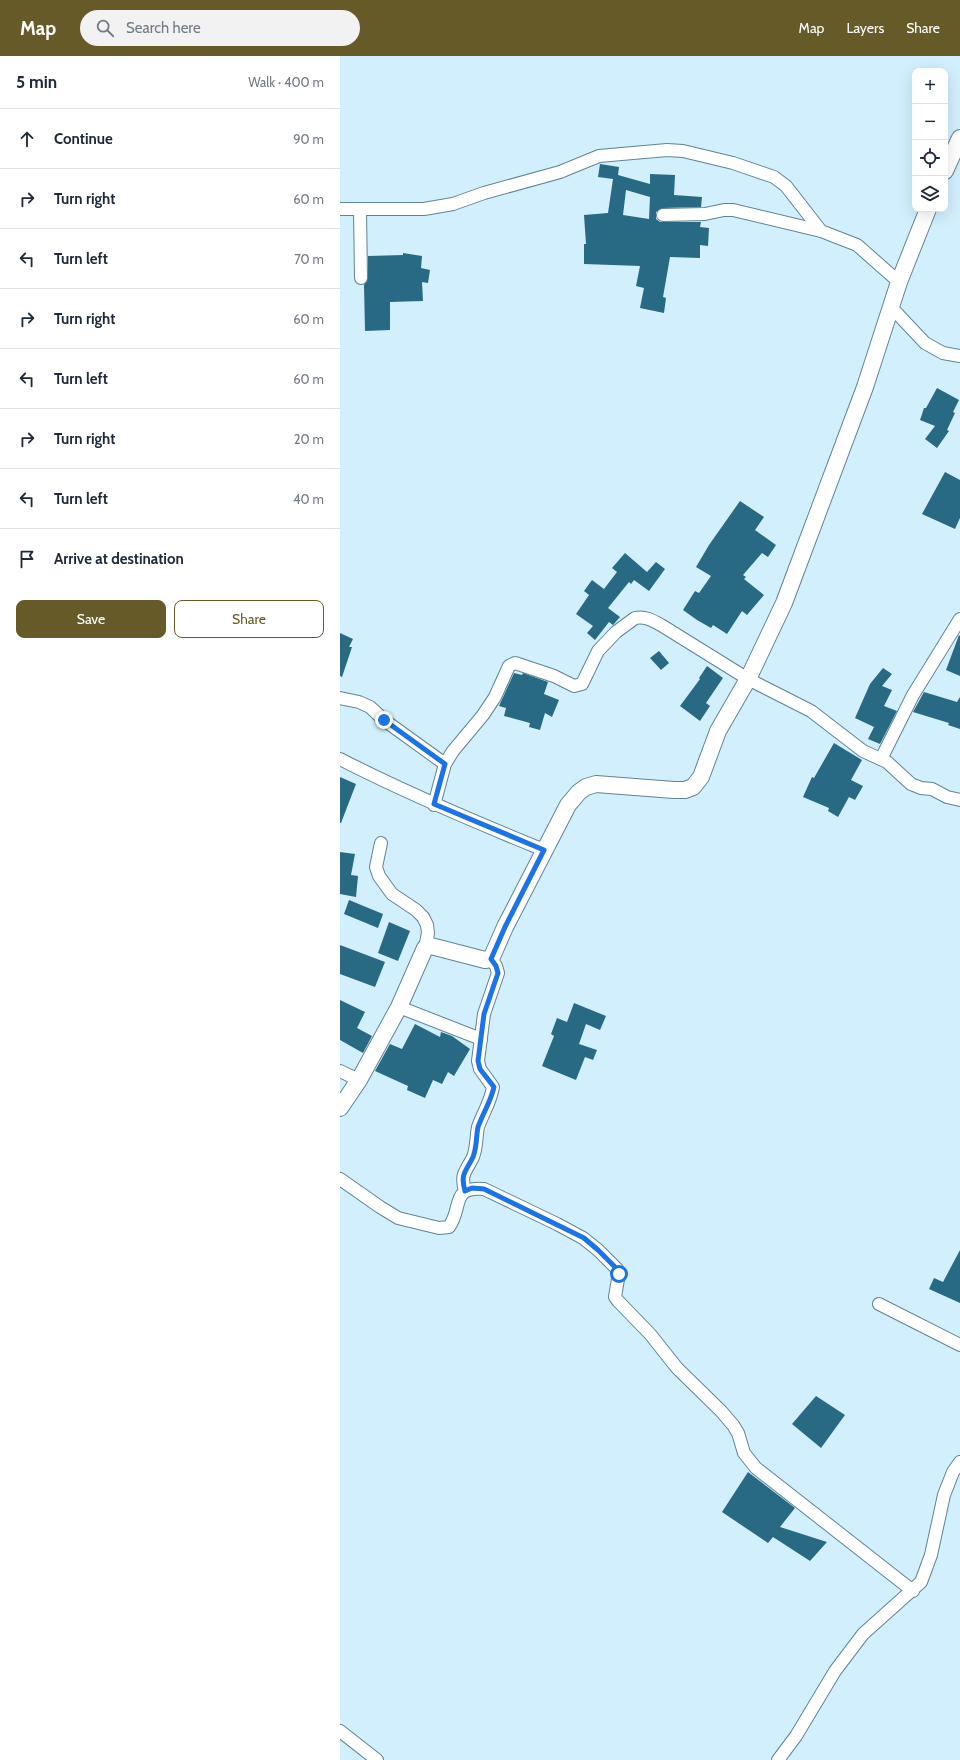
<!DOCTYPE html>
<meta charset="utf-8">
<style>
body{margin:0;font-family:Cabin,sans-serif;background:#f2f2f3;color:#1f2937}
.controls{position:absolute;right:12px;top:12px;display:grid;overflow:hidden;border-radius:8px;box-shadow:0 4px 16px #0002}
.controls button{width:36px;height:36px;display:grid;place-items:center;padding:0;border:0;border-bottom:1px solid #e0e1e3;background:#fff;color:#1f2937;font:20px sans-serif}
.stop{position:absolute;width:12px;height:12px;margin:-9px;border:3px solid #1a73e8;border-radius:50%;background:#fff}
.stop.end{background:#1a73e8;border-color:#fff;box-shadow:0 1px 4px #0008}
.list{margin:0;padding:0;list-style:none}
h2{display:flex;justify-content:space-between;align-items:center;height:52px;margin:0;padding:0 16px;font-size:17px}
h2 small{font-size:13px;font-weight:400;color:#747a83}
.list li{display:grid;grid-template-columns:26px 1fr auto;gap:12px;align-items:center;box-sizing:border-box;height:60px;padding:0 16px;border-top:1px solid #e0e1e3}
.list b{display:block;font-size:15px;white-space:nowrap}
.list em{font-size:13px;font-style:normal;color:#747a83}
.actions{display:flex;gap:8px;padding:12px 16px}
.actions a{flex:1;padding:9px 0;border:1px solid #665b28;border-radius:8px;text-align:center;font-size:14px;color:#665b28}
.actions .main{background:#665b28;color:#fff}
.icon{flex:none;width:22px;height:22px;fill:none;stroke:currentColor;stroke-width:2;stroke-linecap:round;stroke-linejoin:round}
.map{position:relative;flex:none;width:620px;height:1704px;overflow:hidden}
header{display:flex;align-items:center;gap:24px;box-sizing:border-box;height:56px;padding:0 20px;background:#665b28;color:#fff}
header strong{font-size:19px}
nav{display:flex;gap:22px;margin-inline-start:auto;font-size:14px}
.search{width:280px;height:36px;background:#f2f2f3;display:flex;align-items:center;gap:10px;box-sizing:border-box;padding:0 14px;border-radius:22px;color:#747a83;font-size:15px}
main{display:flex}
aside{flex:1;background:#fff}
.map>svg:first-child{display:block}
.building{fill:#286984;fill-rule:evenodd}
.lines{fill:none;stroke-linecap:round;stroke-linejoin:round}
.minor-casing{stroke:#618394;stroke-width:14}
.tertiary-casing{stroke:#618394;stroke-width:18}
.minor{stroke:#fff;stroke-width:12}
.tertiary{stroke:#fff;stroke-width:16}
.route{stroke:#1a73e8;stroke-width:5}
</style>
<header>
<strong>Map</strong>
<div class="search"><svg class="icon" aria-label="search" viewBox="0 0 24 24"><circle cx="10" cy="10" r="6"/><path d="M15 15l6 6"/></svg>Search here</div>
<nav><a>Map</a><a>Layers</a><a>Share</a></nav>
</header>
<main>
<aside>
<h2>5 min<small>Walk · 400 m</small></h2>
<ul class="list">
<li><svg class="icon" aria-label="ahead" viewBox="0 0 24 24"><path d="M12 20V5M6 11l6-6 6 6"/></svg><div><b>Continue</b></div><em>90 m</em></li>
<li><svg class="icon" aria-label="right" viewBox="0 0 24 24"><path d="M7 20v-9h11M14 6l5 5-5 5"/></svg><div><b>Turn right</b></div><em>60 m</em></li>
<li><svg class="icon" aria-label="left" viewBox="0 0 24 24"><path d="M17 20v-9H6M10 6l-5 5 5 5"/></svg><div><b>Turn left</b></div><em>70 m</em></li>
<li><svg class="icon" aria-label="right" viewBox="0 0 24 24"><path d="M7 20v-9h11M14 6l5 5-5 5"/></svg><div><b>Turn right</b></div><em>60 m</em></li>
<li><svg class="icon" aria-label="left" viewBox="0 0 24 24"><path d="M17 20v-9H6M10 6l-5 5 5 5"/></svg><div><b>Turn left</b></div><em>60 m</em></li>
<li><svg class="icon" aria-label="right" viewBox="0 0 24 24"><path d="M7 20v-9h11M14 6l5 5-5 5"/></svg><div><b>Turn right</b></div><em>20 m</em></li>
<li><svg class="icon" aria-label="left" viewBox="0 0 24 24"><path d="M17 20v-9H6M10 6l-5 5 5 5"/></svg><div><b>Turn left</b></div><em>40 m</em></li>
<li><svg class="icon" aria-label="arrive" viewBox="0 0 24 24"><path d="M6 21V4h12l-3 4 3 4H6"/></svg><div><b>Arrive at destination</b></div></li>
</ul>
<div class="actions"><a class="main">Save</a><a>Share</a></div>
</aside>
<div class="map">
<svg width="620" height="1704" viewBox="0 0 620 1704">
<rect width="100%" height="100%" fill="#d2effe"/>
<g class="building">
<path d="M260 108 279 111 278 119 310 128V118L335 119 334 139 362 141 361 151 323 152 316 156V163L320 166H361L360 171 369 172 368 190 360 189V202L330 201 323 241 326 242 324 257 300 252 304 232 296 230 300 210 244 208V188H246L244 159 268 157 273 123 258 121ZM286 134 310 141 309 163 283 159Z"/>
<polygon points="63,197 82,200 81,212 90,214 88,227 82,226 83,245 50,246 50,274 25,275 24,229 28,222 28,200 63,199"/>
<polygon points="597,332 619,344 613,356 615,357 607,374 609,375 597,392 585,383 595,370 580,364 584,352 586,352"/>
<polygon points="605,416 620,424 620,462 615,473 582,458"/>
<polygon points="400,445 424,461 415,474 436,489 428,501 422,497 403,519 406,521 404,523 424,539 407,559 402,555 387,578 373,569 371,572 357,564 343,554 355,535 359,537 371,520 356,511 369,489"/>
<polygon points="285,497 307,516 316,506 325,513 309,535 294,524 291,528 289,526 268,552 280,561 273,569 269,566 255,584 247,577 253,570 236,558 249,539 244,535 252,524 264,533 277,516 272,512"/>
<polygon points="0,577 13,583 9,591 12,591 2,621 0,620"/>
<polygon points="619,579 620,580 620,620 606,614"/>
<polygon points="319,595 329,607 321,614 310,602"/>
<polygon points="367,610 383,622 366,647 370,650 360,665 340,650 360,623 359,622"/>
<polygon points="543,612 552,618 542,630 552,634 544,650 557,655 540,688 528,683 534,671 515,662 530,628"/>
<polygon points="174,617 182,619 183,617 208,626 204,638 219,644 212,661 205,657 200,674 189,671 190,667 164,660 166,652 159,650"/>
<polygon points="584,636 617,646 620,641 620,673 608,669 609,667 573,656"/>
<polygon points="494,687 522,704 511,724 523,730 515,744 509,741 498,761 488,755 489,752 463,741 472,721 474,722"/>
<polygon points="0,721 16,728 1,767 0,767"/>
<polygon points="0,796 15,798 11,819 18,820 16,841 0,838"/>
<polygon points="9,844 43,858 38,872 4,858"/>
<polygon points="49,866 70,875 58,905 38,897"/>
<polygon points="0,889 45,906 35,931 0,918"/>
<polygon points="0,944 25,956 17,972 32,980 23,997 0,984"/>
<polygon points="234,947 266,960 260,974 246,968 239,988 257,994 253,1004 245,1001 236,1024 202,1010 214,980 211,978 217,962 227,966"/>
<polygon points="75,968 100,981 101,976 112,980 130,993 114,1020 108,1016 102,1028 93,1024 85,1042 67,1034 68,1030 35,1015 50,988 62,993"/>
<polygon points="620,1194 620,1247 589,1233 594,1222 603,1226"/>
<polygon points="476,1340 505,1359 481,1392 452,1368"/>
<polygon points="408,1416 455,1452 440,1471 487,1486 470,1505 433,1481 428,1487 382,1456"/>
</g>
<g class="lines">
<defs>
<g id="minor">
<polyline points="0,153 84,153 113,148 144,137 220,116 259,100 327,94 343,95 393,107 434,121 446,130 481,175 517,189 559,226"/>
<polyline points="20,153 21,222"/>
<polyline points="323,159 365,158 384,154 393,154 481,175"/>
<polyline points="551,251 585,287 603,297 620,300"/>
<polyline points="0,642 19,646 30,651 44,664 105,708"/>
<path d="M0 703C66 737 135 766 204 794"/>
<polyline points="541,703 573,639 620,563"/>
<path d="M94 749 105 708 113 695 143 659 155 641 169 610 175 607 214 620 234 630 242 628 244 624 258 595 276 576 295 562C305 560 312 564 321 569L408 623 471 655 523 695 547 706 571 728 581 732 592 733 607 741 620 744"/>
<polyline points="41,787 36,811 39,820 52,838 76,854 83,861 87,869 88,877 85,892"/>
<polyline points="59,951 141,983"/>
<polyline points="0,1015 19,1024"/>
<path d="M0 1123 40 1151 58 1162 99 1172 109 1171C123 1152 110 1130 144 1133L217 1168 243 1182 258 1194 277 1213 279 1217 275 1241 278 1245 310 1278 337 1312 381 1355 393 1369 398 1377 404 1397 416 1412 573 1535"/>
<path d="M125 1135C120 1117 126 1116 133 1101 137 1091 136 1081 138 1071 143 1057 151 1045 153 1031L140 1013 138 1005 144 958 158 917 156 910 151 903"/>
<polyline points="539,1248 620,1289"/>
<polyline points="0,1675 37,1704"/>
<polyline points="438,1704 456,1680 495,1615 523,1578 581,1526 591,1499 604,1439 613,1416 620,1406"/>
</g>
<g id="tertiary">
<polyline points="605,115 620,82"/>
<polyline points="0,1052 19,1024 59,951 85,892 91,890 145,904 151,903 165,871 228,749 239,736 246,731 256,728 334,734 345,734 353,731 361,721 378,675 408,623 444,547 525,331 559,226 588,153"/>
</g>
</defs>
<use href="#minor" class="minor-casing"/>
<use href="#tertiary" class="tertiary-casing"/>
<use href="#minor" class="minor"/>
<use href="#tertiary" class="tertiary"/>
</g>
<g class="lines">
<path class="route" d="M44 664 105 708 94 748 204 794 165 871 151 903 156 910 158 917 144 958 138 1005 140 1013 154 1031C151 1045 143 1057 138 1071 136 1081 137 1091 133 1101 126 1116 120 1117 125 1135L132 1132 144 1133 244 1182 258 1194 277 1213 279 1218"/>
</g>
</svg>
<div class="controls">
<button>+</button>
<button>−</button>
<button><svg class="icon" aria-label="locate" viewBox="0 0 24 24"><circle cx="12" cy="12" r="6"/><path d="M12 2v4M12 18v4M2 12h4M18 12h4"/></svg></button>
<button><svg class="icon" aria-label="layers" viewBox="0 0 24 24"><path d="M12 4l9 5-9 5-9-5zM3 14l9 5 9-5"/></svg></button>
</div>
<div class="stop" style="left:279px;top:1218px"></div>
<div class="stop end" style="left:44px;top:664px"></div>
</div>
</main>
